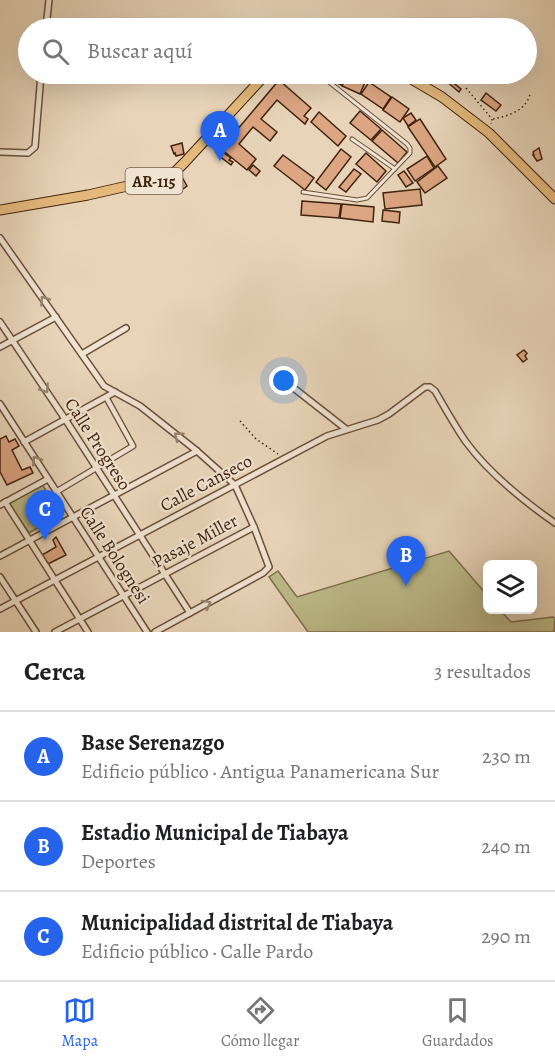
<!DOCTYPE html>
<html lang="es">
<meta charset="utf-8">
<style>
body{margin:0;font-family:Alegreya,serif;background:#f6f6f6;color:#202124}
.controls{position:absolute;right:18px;bottom:18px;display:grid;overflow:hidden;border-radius:9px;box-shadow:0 6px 24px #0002}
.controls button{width:54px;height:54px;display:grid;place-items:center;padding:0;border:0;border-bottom:2px solid #e0e0e0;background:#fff;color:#202124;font:30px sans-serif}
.you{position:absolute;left:284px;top:381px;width:21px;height:21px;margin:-15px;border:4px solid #fff;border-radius:50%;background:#1a73e8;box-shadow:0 0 0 9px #1a73e833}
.badge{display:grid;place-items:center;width:39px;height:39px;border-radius:50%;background:#2563eb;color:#fff;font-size:20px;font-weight:700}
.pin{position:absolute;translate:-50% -50px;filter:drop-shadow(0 2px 3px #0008)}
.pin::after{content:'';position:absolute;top:32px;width:21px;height:18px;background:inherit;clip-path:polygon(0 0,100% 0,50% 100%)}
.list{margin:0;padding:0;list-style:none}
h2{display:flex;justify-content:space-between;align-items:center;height:78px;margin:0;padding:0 24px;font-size:26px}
h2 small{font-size:20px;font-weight:400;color:#757577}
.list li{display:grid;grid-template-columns:39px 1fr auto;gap:18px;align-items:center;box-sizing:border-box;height:90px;padding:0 24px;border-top:2px solid #e0e0e0}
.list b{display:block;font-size:22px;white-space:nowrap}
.list p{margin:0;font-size:20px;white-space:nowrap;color:#757577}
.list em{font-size:20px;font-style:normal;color:#757577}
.icon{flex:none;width:33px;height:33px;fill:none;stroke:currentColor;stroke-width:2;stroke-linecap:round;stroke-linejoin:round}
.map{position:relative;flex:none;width:555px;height:632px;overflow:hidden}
.search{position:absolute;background:#fff;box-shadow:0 6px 24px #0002;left:18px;right:18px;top:18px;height:66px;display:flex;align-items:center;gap:15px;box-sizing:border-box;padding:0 21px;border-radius:33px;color:#757577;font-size:22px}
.sheet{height:348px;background:#fff}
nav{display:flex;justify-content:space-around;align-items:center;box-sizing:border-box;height:84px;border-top:2px solid #e0e0e0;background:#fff;font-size:16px;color:#757577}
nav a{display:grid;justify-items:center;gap:3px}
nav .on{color:#2563eb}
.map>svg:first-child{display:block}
.green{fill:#bdbb8a;stroke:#7e6f4c;stroke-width:1.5}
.building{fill:#dda682;stroke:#40230e;stroke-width:1.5}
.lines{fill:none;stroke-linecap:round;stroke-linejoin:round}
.service-casing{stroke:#6a5039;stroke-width:5}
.pedestrian-casing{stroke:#6a5039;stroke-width:7}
.minor-casing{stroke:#6a5039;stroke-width:8}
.primary-casing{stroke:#40230e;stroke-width:11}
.path{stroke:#40230e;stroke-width:1.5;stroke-dasharray:1.5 3;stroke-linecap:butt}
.service{stroke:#f0e4d2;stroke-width:3}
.pedestrian{stroke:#f0e4d2;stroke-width:4.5}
.minor{stroke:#f0e4d2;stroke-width:5}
.primary{stroke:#e4ba7c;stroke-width:9}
.oneway{stroke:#988470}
.labels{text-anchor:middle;stroke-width:4.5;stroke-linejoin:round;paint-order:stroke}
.shield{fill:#f0e4d2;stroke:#755d49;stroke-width:1.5}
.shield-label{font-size:16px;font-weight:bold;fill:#40230e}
.street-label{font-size:18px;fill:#40230e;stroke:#f0e4d2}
</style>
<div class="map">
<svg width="555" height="632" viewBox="0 0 555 632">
<rect width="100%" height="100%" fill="#e8d5b9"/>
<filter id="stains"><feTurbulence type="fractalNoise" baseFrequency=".00333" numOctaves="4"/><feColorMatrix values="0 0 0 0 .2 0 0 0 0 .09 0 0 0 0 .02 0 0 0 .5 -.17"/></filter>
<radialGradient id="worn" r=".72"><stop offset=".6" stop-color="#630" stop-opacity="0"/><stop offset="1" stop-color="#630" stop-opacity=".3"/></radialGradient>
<g class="green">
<polygon points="41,483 62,514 29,533 8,502"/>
<polygon points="449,551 487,595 488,610 500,610 511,622 553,617 555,618 554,632 308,632 269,577 278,571 297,597"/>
</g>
<g class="building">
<polygon points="332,74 346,74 341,85 329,79"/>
<polygon points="348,74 351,74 366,80 360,94 342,86"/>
<polygon points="447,78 461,89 459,92 445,80"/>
<polygon points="279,80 311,108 304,116 308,119 305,124 277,100 261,119 277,132 270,141 253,127 239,144 256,159 247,170 221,149"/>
<polygon points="369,82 391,97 383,109 361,94"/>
<polygon points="486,93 501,105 496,111 481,100"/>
<polygon points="392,97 409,109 400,122 383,110"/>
<polygon points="360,111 381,129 371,140 350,123"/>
<polygon points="319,112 346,136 338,146 311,122"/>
<polygon points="411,113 416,120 408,126 403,118"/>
<polygon points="420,119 446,159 435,167 408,127"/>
<polygon points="382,130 407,152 398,163 372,141"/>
<polygon points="182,143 184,154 176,156 175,153 174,154 171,146"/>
<polygon points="539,148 542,159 537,161 533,155 534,155 533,152"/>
<polygon points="341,149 351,157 326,190 316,182"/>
<polygon points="221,151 231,158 229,160 233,162 231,165 218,155"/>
<polygon points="366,153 386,171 377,182 356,164"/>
<polygon points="283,155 314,178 305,190 274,166"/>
<polygon points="427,156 434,168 415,181 407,169"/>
<polygon points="253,165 260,171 256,176 249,170"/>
<polygon points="438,166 447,178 425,193 417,182"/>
<polygon points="354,169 361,174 346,192 339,187"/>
<polygon points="404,171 413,183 406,187 398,175"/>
<polygon points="182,177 187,186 180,191 174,182"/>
<polygon points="420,189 422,205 385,209 383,193"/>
<polygon points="302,201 341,204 339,218 301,215"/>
<polygon points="342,204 374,207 373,222 340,218"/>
<polygon points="383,210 400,212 399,223 382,221"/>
<polygon points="524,350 527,353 525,356 527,359 523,362 517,355"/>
<polygon points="6,436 9,442 15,439 19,446 12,450 22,470 30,467 33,473 7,485 0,472 0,439"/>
<polygon points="56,537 66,555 48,564 42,555 56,547 53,540"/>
</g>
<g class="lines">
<defs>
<g id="service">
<polyline points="275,75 277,74"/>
<polyline points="352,139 395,169"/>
<polyline points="303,192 357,200 367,198 410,153 410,148 407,144 329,82 316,74"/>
</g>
<polyline id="pedestrian" points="56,492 133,446 106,397"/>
<g id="minor">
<polyline points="46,28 49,0"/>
<polyline points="0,152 28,153 35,147 41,74"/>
<polyline points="0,238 104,386 140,406 197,451 235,485 254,527 269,567 263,573 155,632"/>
<polyline points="0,322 65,419 190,613"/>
<polyline points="0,347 56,317"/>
<polyline points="82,354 126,328"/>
<polyline points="286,382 346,429"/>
<polyline points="0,404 147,632"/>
<polyline points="24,442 115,392"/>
<polyline points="5,502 88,632"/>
<polyline points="0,505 48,479"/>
<polyline points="0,556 197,451"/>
<polyline points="0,577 36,632"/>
<path d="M0 609 327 436 378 420 389 414 425 387H430L435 391C445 408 455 426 466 442 488 472 525 502 555 523"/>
<polyline points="55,632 254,527"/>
</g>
<g id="primary">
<polyline points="403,74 442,97 489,133 555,199"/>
<polyline points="0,210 88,195 167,177 176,171 185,162 266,74"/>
</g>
</defs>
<use href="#service" class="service-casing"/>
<use href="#pedestrian" class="pedestrian-casing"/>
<use href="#minor" class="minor-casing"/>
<use href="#primary" class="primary-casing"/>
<g class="path">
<polyline points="466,88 492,119 491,124"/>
<path d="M493 119C508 116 526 111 530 94"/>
<polyline points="240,421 256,439 278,454"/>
</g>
<use href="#service" class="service"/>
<use href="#pedestrian" class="pedestrian"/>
<use href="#minor" class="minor"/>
<use href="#primary" class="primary"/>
</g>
<defs><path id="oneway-chevron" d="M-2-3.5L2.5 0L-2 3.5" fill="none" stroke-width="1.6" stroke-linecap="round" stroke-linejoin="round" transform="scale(1.5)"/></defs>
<g class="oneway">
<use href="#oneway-chevron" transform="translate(44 300) rotate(-125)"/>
<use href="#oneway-chevron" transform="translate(45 389) rotate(56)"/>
<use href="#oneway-chevron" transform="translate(178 436) rotate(-142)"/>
<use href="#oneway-chevron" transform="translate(36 460) rotate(-123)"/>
<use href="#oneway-chevron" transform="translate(207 604) rotate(-29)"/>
</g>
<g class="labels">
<rect class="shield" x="125.5" y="168" width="57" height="26" rx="4.5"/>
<g class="shield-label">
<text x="154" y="187">AR-115</text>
</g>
<g class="street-label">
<text transform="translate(98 444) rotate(57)" y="6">Calle Progreso</text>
<text transform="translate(206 483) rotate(-28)" y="6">Calle Canseco</text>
<text transform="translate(195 541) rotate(-28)" y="6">Pasaje Miller</text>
<text transform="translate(115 555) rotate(57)" y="6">Calle Bolognesi</text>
</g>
</g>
<rect width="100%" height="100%" filter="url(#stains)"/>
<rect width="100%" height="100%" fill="url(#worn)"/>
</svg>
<div class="controls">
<button><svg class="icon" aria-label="layers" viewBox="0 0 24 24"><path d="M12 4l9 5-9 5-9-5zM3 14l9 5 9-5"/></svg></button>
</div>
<div class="you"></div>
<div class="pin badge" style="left:220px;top:161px">A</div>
<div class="pin badge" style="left:406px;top:586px">B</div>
<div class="pin badge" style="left:45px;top:540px">C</div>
<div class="search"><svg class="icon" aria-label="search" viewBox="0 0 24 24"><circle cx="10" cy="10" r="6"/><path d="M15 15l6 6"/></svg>Buscar aquí</div>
</div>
<section class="sheet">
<h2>Cerca<small>3 resultados</small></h2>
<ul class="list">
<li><span class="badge">A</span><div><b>Base Serenazgo</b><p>Edificio público · Antigua Panamericana Sur</p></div><em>230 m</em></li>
<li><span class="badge">B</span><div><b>Estadio Municipal de Tiabaya</b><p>Deportes</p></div><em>240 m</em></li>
<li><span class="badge">C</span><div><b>Municipalidad distrital de Tiabaya</b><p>Edificio público · Calle Pardo</p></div><em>290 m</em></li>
</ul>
</section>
<nav>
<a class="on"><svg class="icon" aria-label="map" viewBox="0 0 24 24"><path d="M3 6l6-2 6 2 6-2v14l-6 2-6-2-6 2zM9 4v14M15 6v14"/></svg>Mapa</a>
<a><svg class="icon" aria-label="directions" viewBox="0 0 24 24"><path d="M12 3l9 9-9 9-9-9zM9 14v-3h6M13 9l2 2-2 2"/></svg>Cómo llegar</a>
<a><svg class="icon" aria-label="saved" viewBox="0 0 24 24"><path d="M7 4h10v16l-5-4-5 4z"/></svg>Guardados</a>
</nav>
